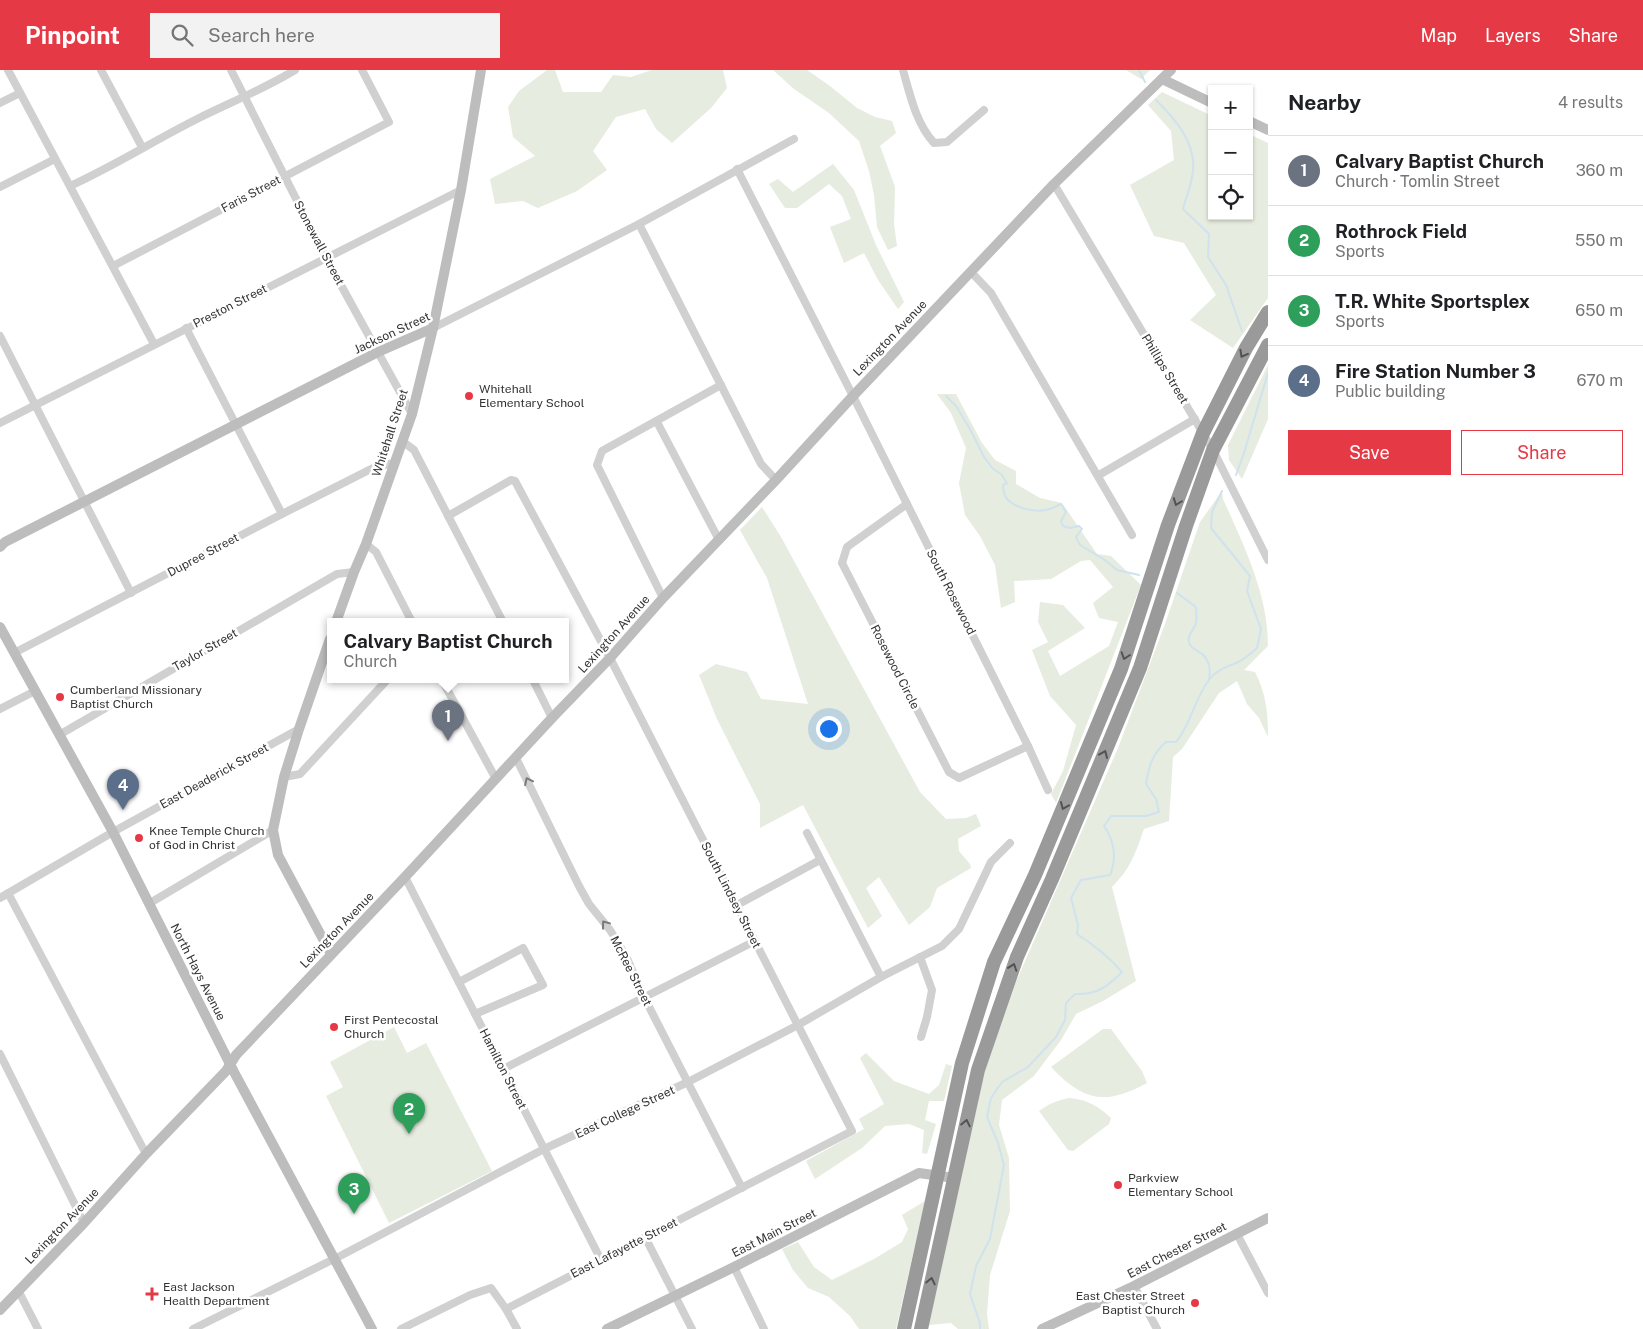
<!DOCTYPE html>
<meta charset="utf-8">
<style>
body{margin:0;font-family:"Public Sans",sans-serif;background:#f2f2f2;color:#202124}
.controls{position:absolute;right:15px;top:15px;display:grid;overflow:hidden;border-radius:0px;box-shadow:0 1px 4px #0004}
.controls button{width:45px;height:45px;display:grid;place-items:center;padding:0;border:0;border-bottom:1px solid #e0e0e0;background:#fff;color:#202124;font:25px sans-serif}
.you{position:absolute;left:828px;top:658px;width:18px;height:18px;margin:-12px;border:4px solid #fff;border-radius:50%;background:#1a73e8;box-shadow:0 0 0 8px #1a73e833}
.badge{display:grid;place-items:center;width:32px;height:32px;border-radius:50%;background:#e63946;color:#fff;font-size:16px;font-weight:700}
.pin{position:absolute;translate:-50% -41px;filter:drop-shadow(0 1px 2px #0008)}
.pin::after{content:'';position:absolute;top:26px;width:18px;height:15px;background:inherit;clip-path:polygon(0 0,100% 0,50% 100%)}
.popup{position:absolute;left:327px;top:548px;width:242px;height:65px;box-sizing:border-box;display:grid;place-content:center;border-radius:0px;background:#fff;filter:drop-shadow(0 1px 4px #0005);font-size:16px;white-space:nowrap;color:#757577}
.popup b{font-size:19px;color:#202124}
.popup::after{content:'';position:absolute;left:50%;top:100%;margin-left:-10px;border:10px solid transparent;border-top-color:#fff}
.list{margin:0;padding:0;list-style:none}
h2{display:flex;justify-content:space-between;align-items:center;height:65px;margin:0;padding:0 20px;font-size:21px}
h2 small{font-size:16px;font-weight:400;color:#757577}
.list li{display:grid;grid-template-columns:32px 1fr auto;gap:15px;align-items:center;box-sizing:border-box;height:70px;padding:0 20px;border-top:1px solid #e0e0e0}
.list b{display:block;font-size:19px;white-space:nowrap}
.list p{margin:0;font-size:16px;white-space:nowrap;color:#757577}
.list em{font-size:16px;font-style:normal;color:#757577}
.actions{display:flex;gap:10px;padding:15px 20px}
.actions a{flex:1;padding:11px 0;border:1px solid #e63946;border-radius:0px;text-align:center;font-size:18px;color:#e63946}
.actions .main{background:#e63946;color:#fff}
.icon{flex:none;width:28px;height:28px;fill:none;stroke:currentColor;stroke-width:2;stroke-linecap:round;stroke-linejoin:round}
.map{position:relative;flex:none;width:1268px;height:1259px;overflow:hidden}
header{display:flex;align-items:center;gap:30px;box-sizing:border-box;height:70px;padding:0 25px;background:#e63946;color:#fff}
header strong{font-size:24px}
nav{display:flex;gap:28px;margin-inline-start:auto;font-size:18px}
.search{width:350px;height:45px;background:#f2f2f2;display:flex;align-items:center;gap:12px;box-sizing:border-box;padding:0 18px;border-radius:0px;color:#757577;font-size:19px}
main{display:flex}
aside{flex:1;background:#fff}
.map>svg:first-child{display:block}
.green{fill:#e6ecdf}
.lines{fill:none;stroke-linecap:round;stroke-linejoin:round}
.stream{stroke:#cfe2ee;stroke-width:2}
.street{stroke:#d0d0d0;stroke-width:8}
.secondary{stroke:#bdbdbd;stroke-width:10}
.highway{stroke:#9a9a9a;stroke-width:14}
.oneway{stroke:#525252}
.oneway2{stroke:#7a7a7a}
.poi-dot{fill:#e63946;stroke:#fff;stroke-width:2}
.labels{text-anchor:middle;stroke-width:5;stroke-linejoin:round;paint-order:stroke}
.street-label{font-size:12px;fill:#333;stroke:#fff}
.poi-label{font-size:12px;fill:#333;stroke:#fff;text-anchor:start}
</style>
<header>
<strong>Pinpoint</strong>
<div class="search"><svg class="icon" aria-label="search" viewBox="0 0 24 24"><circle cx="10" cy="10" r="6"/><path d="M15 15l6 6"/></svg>Search here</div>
<nav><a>Map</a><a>Layers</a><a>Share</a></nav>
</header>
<main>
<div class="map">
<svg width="1268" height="1259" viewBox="0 0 1268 1259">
<rect width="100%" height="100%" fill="#fff"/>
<g class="green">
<polygon points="547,0 555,0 563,22 601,22 613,5 631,7 652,0 723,0 727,18 711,38 672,73 656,59 645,39 616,47 593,81 607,100 577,121 538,138 523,131 495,134 490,109 535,86 513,67 508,37 519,21"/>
<polygon points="773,0 807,0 830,16 857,38 875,47 892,51 896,63 880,76 895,117 894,154 897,176 888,180 877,157 874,125 869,101 859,71 829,43 794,19"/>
<polygon points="1126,0 1150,0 1141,9"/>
<polygon points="1162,22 1212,46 1212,146 1249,146 1249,64 1268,73 1268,228 1233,278 1190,250 1216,225 1184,173 1154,166 1130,115 1174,90 1171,61 1148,35"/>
<polygon points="833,94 854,120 876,175 904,232 898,239 878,210 864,183 844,193 830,157 851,149 842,126 829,114 797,138 785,138 769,114 778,109 793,122"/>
<polygon points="1268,295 1268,349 1242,409 1229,390 1228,375"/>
<polygon points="937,324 956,324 982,373 995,390 1016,401 1016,414 1040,428 1062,433 1097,484 1111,486 1141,515 1056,733 1051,724 1063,701 1076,655 1050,626 1032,580 1048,572 1038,552 1040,532 1063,535 1085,558 1048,581 1060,606 1109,576 1118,552 1099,548 1093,533 1113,517 1090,490 1081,491 1051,509 1014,511 1015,532 1001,538 995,495 980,466 965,445 959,413 966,378 951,343"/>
<path d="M1222 421 1223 429C1244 476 1268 524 1268 576L1244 600 1255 602C1266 623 1268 643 1268 667L1259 648 1247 634 1237 611 1219 623 1182 679 1173 687 1169 751 1144 759C1135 784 1131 798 1112 817L1136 911 1103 931 1076 944 1061 970 1034 1006 1002 1030 999 1055 1009 1088 1010 1141 990 1205 987 1244 989 1259H958L951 1253 929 1255 985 1000 1016 912 1118 678 1165 554 1200 452Z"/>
<polygon points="762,437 781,467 920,722 946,749 966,748 976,744 981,756 958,769 959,781 970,794 971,798 937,818 930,837 909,855 879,807 866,818 882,846 868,858 803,735 760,758 760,734 717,649 699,605 716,594 747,602 761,629 808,634 767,508 740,460"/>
<polygon points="394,957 407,983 426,973 492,1101 389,1153 326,1026 343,1017 330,992"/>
<path d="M1103 959H1111L1142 1001 1147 1013C1105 1036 1083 1031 1051 997Z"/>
<polygon points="866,983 894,1011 929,1024 939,1015 946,994 952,996 944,1031 929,1031 925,1050 936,1054 927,1084 922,1083 924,1060 909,1054 885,1056 862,1078 815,1109 806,1091 864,1059 859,1049 884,1034 860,988"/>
<path d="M1070 1028C1088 1030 1098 1036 1111 1048L1109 1054 1073 1081 1068 1080 1039 1041C1049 1034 1057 1030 1070 1028Z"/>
<polygon points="925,1131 896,1259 859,1259 850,1246 829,1227 808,1218 793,1200 782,1179 798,1172 814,1197 832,1210 874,1189 902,1172 908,1159 902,1145"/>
</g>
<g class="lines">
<g class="stream">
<polyline points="1139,0 1145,12"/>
<path d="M1156 30C1175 49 1196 72 1193 101 1192 114 1186 127 1183 139L1209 164 1208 187 1226 215 1242 261"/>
<path d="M946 326 956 336 970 359 984 387 993 399 1001 404 1007 413 1003 415C1003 421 1004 426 1008 430 1017 439 1038 443 1050 439 1053 438 1057 436 1061 434L1066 442 1061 451 1063 456 1070 458 1079 456 1082 459 1076 467 1080 475 1105 490 1117 500 1139 505"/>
<polyline points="1236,405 1243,386 1268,303"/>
<path d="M1177 523 1196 537C1196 542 1197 549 1196 553 1194 561 1185 566 1190 575 1193 579 1195 579 1199 582 1209 587 1211 600 1209 609"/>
<path d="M980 1259V1253L970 1224 976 1196 990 1169 1004 1095 998 1073 987 1047 991 1028 1002 1012 1028 997 1056 967 1065 950 1066 933 1075 924C1097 925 1107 917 1122 902 1109 887 1094 875 1077 864L1078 855 1071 828 1081 810 1110 805C1117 788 1115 772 1104 756L1111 746H1146L1159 742 1156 729 1146 714C1149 696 1152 684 1166 672H1176C1191 655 1194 629 1209 610 1216 600 1227 597 1238 592 1245 589 1251 583 1257 578L1261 559 1247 521 1250 506 1211 458 1212 442 1222 421"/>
</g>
<g class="street">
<polyline points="8,0 154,274"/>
<polyline points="101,0 142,77"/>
<polyline points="231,0 326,188 412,344"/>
<path d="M903 0C910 25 916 53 934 73L947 72 984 40"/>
<polyline points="0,33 20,23"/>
<polyline points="737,99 853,326 1028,676 1048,720"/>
<polyline points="1054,114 1213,380 1268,490"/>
<path d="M70 116C114 96 155 70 199 48 231 32 264 19 295 0"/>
<polyline points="0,117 55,89"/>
<polyline points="639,154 761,394 776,410"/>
<polyline points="113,196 389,52 362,0"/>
<polyline points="971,202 991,223 1132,465"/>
<polyline points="186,258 282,444"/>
<polyline points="433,258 639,154 794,69"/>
<polyline points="0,266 131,523"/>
<polyline points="657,352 719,470"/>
<polyline points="0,353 461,120"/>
<polyline points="402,371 414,380 503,552"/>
<polyline points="1099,405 1195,349"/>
<polyline points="907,434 847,477 842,493 949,702 959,708 1028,676"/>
<polyline points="448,446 511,410 515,411 610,588 852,1061 506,1239"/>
<polyline points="366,474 376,482 412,552"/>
<polyline points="663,528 597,395 602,381 721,315"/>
<polyline points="14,583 282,444 375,397 394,393"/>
<polyline points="442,610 496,709"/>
<polyline points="533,610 552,648"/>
<polyline points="0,639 35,621"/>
<polyline points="59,665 337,504 354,502"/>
<polyline points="516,688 579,816 589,834 610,860 626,886 644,927 742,1118"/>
<polyline points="284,707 300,704 387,610"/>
<polyline points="807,763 881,907"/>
<polyline points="405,807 601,1190"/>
<polyline points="8,823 146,1084"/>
<polyline points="0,828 113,762 299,659"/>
<polyline points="150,833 273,760"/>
<polyline points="737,835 820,790"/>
<polyline points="920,887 932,920 927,947 921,967"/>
<polyline points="459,912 523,878 543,915 475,944"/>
<polyline points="0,984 84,1153"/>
<polyline points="503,999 755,871"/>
<polyline points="1237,1164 1268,1223"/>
<polyline points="645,1167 692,1259"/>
<polyline points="734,1197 764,1259"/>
<polyline points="1134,1216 1157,1259"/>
<polyline points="18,1220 38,1259"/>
<polyline points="193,1259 342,1185 544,1079 688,1012 798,955 881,907 942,876 959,859 991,792 1010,773"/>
<polyline points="401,1259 470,1225 491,1218 506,1239 517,1259"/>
</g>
<g class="secondary">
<polyline points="1162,9 1212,33"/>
<polyline points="1249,51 1268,60"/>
<polyline points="0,477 5,472 378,282 433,258"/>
<polyline points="336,552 354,502 366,474 412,344 433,258 461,120 481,0"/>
<polyline points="0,557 113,762 234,1002 372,1259"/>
<polyline points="330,569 299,659 284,707 273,760 278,785 331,884"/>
<polyline points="0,1240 84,1153 146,1084 226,1001 236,985 405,807 552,648 610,588 663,528 776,410 853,326 1054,114 1171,0"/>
<polyline points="607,1259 734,1197 919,1103 954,1108"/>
<polyline points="1042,1259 1134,1216 1268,1148"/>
</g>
<g class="highway">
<polyline points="904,1259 962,993 994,892 1035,805 1121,599 1168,455 1203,363 1246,278 1268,242"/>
<polyline points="921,1259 978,1000 1017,887 1052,809 1140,598 1186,456 1213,380 1268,275"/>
</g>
</g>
<defs><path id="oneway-chevron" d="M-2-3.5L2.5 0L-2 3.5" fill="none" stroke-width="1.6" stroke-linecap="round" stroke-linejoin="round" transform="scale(1.25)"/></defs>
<g class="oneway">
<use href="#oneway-chevron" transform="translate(1243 284) rotate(119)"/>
<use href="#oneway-chevron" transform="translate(1177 432) rotate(111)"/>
<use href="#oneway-chevron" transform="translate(1125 586) rotate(108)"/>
<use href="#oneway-chevron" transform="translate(1104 684) rotate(-67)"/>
<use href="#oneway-chevron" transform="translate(1064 736) rotate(113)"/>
<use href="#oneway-chevron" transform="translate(1013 897) rotate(-71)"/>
<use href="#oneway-chevron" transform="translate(966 1053) rotate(-78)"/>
<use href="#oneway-chevron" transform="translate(931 1211) rotate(-78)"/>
</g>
<g class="oneway2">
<use href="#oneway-chevron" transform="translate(528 711) rotate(-116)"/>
<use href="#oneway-chevron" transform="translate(605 854) rotate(-127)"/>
</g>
<g class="poi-dot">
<circle cx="469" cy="326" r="5"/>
<circle cx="60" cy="627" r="5"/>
<circle cx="139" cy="768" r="5"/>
<circle cx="334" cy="957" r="5"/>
<circle cx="1118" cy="1115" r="5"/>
<path d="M149.5 1216.5h5v5h5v5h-5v5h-5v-5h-5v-5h5z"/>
<circle cx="1195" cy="1233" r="5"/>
</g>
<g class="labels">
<g class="street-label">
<text transform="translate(251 124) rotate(-28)" y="4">Faris Street</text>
<text transform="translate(319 173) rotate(62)" y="4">Stonewall Street</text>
<text transform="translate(230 236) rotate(-27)" y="4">Preston Street</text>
<text transform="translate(392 263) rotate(-25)" y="4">Jackson Street</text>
<text transform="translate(890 268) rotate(-46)" y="4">Lexington Avenue</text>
<text transform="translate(1165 299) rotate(59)" y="4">Phillips Street</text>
<text transform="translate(390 363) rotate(-72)" y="4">Whitehall Street</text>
<text transform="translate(203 485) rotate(-28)" y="4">Dupree Street</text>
<text transform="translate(951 522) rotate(63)" y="4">South Rosewood</text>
<text transform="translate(614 564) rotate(-48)" y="4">Lexington Avenue</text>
<text transform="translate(205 580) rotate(-30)" y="4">Taylor Street</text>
<text transform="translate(895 597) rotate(63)" y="4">Rosewood Circle</text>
<text transform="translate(214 706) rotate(-29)" y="4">East Deaderick Street</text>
<text transform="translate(731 825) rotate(63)" y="4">South Lindsey Street</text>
<text transform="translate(337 860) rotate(-46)" y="4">Lexington Avenue</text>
<text transform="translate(631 901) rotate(63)" y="4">McRee Street</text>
<text transform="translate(198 902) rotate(63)" y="4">North Hays Avenue</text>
<text transform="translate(503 999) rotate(63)" y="4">Hamilton Street</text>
<text transform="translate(625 1042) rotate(-25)" y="4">East College Street</text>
<text transform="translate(62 1156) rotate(-46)" y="4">Lexington Avenue</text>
<text transform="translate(774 1163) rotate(-27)" y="4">East Main Street</text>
<text transform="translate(624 1178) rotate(-27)" y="4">East Lafayette Street</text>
<text transform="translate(1177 1180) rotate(-27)" y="4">East Chester Street</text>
</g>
<g class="poi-label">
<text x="479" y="323">Whitehall<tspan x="479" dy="14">Elementary School</tspan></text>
<text x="70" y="624">Cumberland Missionary<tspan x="70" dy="14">Baptist Church</tspan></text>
<text x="149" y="765">Knee Temple Church<tspan x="149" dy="14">of God in Christ</tspan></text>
<text x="344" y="954">First Pentecostal<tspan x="344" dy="14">Church</tspan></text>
<text x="1128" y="1112">Parkview<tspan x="1128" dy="14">Elementary School</tspan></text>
<text x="163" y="1221">East Jackson<tspan x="163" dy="14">Health Department</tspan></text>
<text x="1185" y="1230" text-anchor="end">East Chester Street<tspan x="1185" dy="14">Baptist Church</tspan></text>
</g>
</g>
</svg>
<div class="controls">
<button>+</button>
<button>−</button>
<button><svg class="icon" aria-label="locate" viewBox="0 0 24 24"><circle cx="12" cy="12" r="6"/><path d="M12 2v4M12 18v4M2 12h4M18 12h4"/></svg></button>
</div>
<div class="you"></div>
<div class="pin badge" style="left:448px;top:671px;background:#6b7280">1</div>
<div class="popup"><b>Calvary Baptist Church</b>Church</div>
<div class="pin badge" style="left:409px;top:1064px;background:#2e9e5b">2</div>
<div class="pin badge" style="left:354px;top:1144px;background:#2e9e5b">3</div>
<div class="pin badge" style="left:123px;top:740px;background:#5c6f8a">4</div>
</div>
<aside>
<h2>Nearby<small>4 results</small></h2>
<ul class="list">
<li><span class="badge" style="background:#6b7280">1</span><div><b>Calvary Baptist Church</b><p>Church · Tomlin Street</p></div><em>360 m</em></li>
<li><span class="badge" style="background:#2e9e5b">2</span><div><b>Rothrock Field</b><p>Sports</p></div><em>550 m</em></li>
<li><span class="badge" style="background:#2e9e5b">3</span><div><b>T.R. White Sportsplex</b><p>Sports</p></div><em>650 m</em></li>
<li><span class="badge" style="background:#5c6f8a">4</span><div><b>Fire Station Number 3</b><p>Public building</p></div><em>670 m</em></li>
</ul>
<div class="actions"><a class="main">Save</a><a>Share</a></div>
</aside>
</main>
